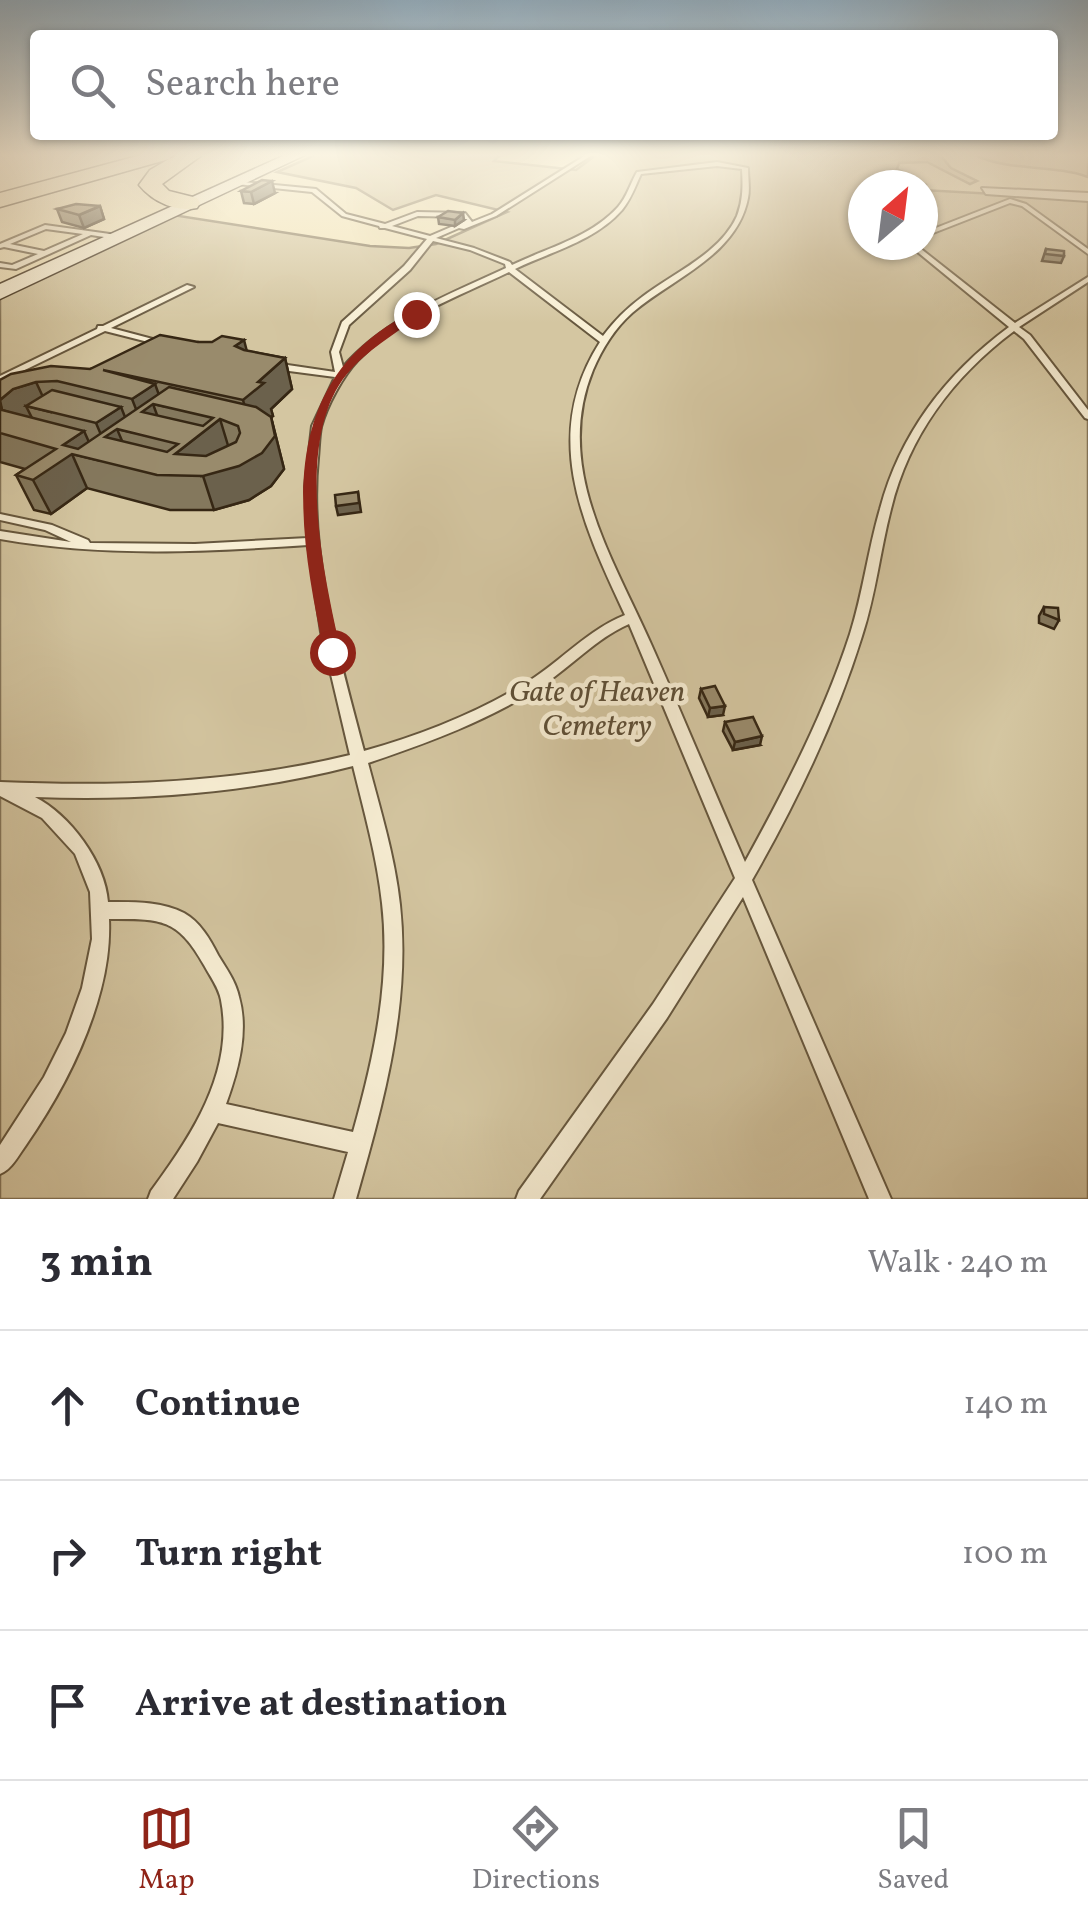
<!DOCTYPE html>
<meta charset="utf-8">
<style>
body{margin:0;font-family:Vollkorn,serif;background:#f7f7f7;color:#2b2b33}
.compass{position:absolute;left:848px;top:170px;width:90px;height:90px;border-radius:50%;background:#fff;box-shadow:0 2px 8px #0004;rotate:28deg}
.stop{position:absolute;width:30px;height:30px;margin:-22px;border:8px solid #8f2418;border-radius:50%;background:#fff}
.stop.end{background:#8f2418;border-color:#fff;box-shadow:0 2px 10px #0008}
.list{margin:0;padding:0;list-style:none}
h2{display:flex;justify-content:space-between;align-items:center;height:130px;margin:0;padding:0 40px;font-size:42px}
h2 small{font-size:32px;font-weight:400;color:#7c7c81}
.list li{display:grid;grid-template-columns:65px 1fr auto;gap:30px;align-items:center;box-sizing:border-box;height:150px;padding:0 40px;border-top:2px solid #e1e1e2}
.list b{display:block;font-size:38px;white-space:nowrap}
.list em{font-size:32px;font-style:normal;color:#7c7c81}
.icon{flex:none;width:55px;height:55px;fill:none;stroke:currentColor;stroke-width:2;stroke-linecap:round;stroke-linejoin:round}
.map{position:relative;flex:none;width:1088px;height:1199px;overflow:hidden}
.search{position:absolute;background:#fff;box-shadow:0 2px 8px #0004;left:30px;right:30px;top:30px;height:110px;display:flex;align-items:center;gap:25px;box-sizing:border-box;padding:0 35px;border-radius:10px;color:#7c7c81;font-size:38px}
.sheet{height:580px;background:#fff}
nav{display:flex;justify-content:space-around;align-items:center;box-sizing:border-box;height:140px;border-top:2px solid #e1e1e2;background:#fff;font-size:28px;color:#7c7c81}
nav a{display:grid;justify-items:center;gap:5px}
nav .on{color:#8f2418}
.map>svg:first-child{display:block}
.green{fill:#d4c6a1;stroke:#85765a;stroke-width:2.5}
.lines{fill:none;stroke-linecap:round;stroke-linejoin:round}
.service-casing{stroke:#66573e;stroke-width:4}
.minor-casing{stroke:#66573e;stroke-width:4}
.secondary-casing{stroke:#362714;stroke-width:3}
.motorway-casing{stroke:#362714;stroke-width:3}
.service{fill:#f8efd5;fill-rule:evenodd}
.minor{fill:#f8efd5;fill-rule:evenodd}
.secondary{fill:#f8efd5;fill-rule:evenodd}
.motorway{fill:#f4e7be;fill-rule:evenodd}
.wall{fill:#84785d;stroke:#362714;stroke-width:2.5}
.shaded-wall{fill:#6b614c;stroke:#362714;stroke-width:2.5}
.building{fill:#998b6c;stroke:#362714;stroke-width:2.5;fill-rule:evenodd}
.route{fill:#8f2418}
.labels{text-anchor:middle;stroke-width:9;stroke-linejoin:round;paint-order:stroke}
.park-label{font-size:30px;font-style:italic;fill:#5e4f37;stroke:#f8efd5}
</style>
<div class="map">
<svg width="1088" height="1199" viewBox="0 0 1088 1199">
<rect width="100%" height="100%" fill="#f4e7be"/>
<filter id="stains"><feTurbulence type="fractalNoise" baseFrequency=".002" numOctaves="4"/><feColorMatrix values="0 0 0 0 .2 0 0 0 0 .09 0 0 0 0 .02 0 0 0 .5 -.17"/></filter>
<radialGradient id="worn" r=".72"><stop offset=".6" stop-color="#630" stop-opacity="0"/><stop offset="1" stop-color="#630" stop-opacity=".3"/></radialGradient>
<g class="green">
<polygon points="315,155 500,155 494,161 576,170 596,155 940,155 951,168 977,181 970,184 927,162 899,163 897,169 927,185 881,179 908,185 863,185 863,245 923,245 923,190 1088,199 1088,1199 0,1199 0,298 173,215 370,246 409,248 436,244 507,212 436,195 393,210 356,188 277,172"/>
<path d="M975 155H1088V177C1052 164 1011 172 975 155Z"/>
</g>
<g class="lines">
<defs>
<g id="service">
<path d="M586 155H592L496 216 464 229 459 228 436 238 474 248 510 262 512 265C547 248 591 237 618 207 627 197 630 184 637 172L717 162 748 168C748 178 750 189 748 198 737 256 671 279 632 313 614 329 602 349 593 370 553 467 613 558 651 644 683 716 713 789 745 862 785 789 824 714 850 634 863 593 868 550 880 509 900 433 947 373 1009 327L909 245H916L1015 323 1088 277V282L1019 327 1030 335 1088 410V419L1085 418 1024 339 1014 331C954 376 909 435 891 509 880 551 876 594 862 636 836 720 796 803 752 880L891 1199H869L743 897 667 1018 540 1199H516L519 1191 653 1004 735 878 629 624C595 639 571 667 540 687 487 721 427 743 368 763 380 809 395 857 400 905 411 1005 383 1104 356 1199H334L348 1152 218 1123 197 1162 173 1199H148L151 1191C191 1137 235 1071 221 1000 219 988 210 976 204 965 177 917 160 919 109 919 110 942 107 966 101 989 87 1044 58 1099 26 1145 18 1156 12 1169 0 1174V1145L44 1077 66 1033 82 988 92 939 90 892 75 854 42 818 0 796V782C119 787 235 783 350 755L321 632 308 545C204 552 103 557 0 539V531L71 542 45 530 0 520V514L52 525 88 540 90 543 195 544 308 538 305 487 312 426 335 377 274 369 270 366 274 363 335 372 331 352 342 322 404 266 427 239 385 228H380L379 226 342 216 312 192 236 184 234 181 316 189 346 214 385 224 417 212 465 213 472 222 492 214ZM717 166 742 169C743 186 743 200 737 216 720 254 673 273 642 297 627 308 614 321 603 336L515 269C550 252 595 241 622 210 631 199 635 187 641 174ZM418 216 463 217 465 221 430 236 392 226ZM433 241 470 250 505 264 506 268C448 295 386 318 343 367L339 352 349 325 410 270ZM509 272 600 342C540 436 583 525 625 615 588 630 562 660 529 681 479 712 421 735 364 751 340 658 308 554 318 458 319 448 319 437 321 427 327 405 343 376 358 360 399 318 457 297 509 272ZM353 766C364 811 377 857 382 903 391 980 374 1058 353 1132L226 1104C238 1071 249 1032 239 997 236 982 226 968 218 955 210 939 200 922 184 913 160 901 134 902 108 902 105 862 70 815 35 797 142 801 249 793 353 766Z"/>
<polygon points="1010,199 1026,204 1088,249 1088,254 1022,206 1010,203 923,237 923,233"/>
<path d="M45 225 117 235 120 237 117 239 91 235 16 269 0 267V263L12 265 38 254 4 247 0 248V244ZM46 229 83 234 44 251 10 244Z"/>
<polygon points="187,285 194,287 111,328 164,342 164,346 105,331 0,382 0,376 97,329 98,326 103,326"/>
</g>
<polygon id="minor" points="982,188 1088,193 1088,201 986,194"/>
<polygon id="secondary" points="285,155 305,155 0,299 0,284"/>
<path id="motorway" d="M141 155H172L169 159 178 155H202L162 184 169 191 197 198 200 203 197 208C175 212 153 202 139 185L150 170 169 159 0 207V193Z"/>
</defs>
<use href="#service" class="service-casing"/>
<use href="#minor" class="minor-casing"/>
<use href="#secondary" class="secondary-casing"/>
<use href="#motorway" class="motorway-casing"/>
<use href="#service" class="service"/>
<use href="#minor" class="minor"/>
<use href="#secondary" class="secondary"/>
<use href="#motorway" class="motorway"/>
</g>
<g class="wall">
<polygon points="241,191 275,193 254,204 244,203"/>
<polygon points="100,206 104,219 84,228 62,222 57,209"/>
<polygon points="438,217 464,220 455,226 439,224"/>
<polygon points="1046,249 1064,256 1061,263 1042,261"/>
<polygon points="198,342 285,358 292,389 271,409 273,416 271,417 284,469 271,486 249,500 214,510 170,510 87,488 51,514 34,510 16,475 25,469 0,462 0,380 90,369"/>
<polygon points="1044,607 1059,620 1054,629 1039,623 1039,616"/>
<polygon points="701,689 723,715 708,717 699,698"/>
<polygon points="725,722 760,745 733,750 723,731"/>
</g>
<g class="shaded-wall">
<polygon points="272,181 275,193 254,204 251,192"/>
<polygon points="100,206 104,219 84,228 79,215"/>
<polygon points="463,213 464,220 455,226 455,220"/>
<polygon points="244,340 252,371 235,346"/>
<polygon points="285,358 292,389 271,409 273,416 252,432 243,400 258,382"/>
<polygon points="36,382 50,412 26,406 33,420 2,410 0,400 13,389"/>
<polygon points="155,384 163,406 153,404 165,437 145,432 132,399"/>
<polygon points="121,407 131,432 117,429 131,462 110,456 96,423"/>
<polygon points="271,417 284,469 271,486 249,500 214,510 203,476"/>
<polygon points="220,419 230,452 201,476 175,454"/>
<polygon points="84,431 97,460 72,454 87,488 51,514 33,480 63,445"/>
<polygon points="358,492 361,512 338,515 336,506"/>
<polygon points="725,706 723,715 708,717 710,708"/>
<polygon points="762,736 760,745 733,750 735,742"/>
</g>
<g class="building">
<polygon points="262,180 272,181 251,192 241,191"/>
<polygon points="76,204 100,206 79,215 57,209"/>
<polygon points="448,211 463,213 455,220 438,217"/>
<polygon points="1046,249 1064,251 1064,256 1045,254"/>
<polygon points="160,335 198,342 212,342 222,336 244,340 235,346 244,350 285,358 258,382 264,383 243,400 103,370 155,384 132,399 57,381 36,382 13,389 0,400 0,380 11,374 51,366 90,369"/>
<path d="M169 387 256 407 271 417 275 436 262 453 239 466 203 476 157 475 72 454 33 480 16 475 56 449 0 433V403L2 410 84 431 63 445 78 449ZM153 404 213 418 203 426 142 412ZM220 419 238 426 240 433 236 442 206 456 175 454ZM117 429 178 444 167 452 105 437Z"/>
<polygon points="52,390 121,407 96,423 26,406"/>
<polygon points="358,492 359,503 336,506 335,495"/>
<polygon points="1044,607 1058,608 1059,620 1044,614"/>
<polygon points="715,686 725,706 710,708 701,689"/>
<polygon points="753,717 762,736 735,742 725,722"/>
</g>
<linearGradient id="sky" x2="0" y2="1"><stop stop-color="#93aec0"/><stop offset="0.48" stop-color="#faf4e2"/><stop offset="1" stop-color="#faf4e2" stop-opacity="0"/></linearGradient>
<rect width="1088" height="323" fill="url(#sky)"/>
<path class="route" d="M416 310 419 316C395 334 367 350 347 374 293 440 324 576 341 652L332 659 324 652C297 523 272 379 416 310Z"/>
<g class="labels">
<g class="park-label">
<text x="597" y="701">Gate of Heaven<tspan x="597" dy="34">Cemetery</tspan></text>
</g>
</g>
<rect width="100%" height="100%" filter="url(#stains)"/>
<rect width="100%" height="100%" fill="url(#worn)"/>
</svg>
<svg class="compass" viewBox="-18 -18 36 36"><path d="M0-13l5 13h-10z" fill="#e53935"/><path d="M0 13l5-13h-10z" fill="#7c7c81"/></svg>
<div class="stop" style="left:332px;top:652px"></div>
<div class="stop end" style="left:416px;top:314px"></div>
<div class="search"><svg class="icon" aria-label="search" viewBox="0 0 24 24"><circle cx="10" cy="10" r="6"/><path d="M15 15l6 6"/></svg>Search here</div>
</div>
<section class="sheet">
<h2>3 min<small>Walk · 240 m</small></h2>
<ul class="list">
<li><svg class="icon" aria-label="ahead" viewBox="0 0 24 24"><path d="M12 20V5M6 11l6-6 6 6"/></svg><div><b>Continue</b></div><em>140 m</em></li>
<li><svg class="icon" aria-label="right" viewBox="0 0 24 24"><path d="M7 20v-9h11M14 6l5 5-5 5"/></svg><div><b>Turn right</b></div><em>100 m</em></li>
<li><svg class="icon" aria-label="arrive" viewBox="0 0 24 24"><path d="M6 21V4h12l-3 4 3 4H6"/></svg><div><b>Arrive at destination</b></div></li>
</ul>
</section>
<nav>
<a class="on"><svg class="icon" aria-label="map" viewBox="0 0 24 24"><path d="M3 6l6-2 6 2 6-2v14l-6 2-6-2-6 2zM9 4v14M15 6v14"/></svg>Map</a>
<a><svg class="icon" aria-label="directions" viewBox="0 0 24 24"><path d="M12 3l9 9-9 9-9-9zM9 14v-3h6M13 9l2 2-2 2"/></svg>Directions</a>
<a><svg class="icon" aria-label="saved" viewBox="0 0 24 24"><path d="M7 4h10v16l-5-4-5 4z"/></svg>Saved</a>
</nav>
